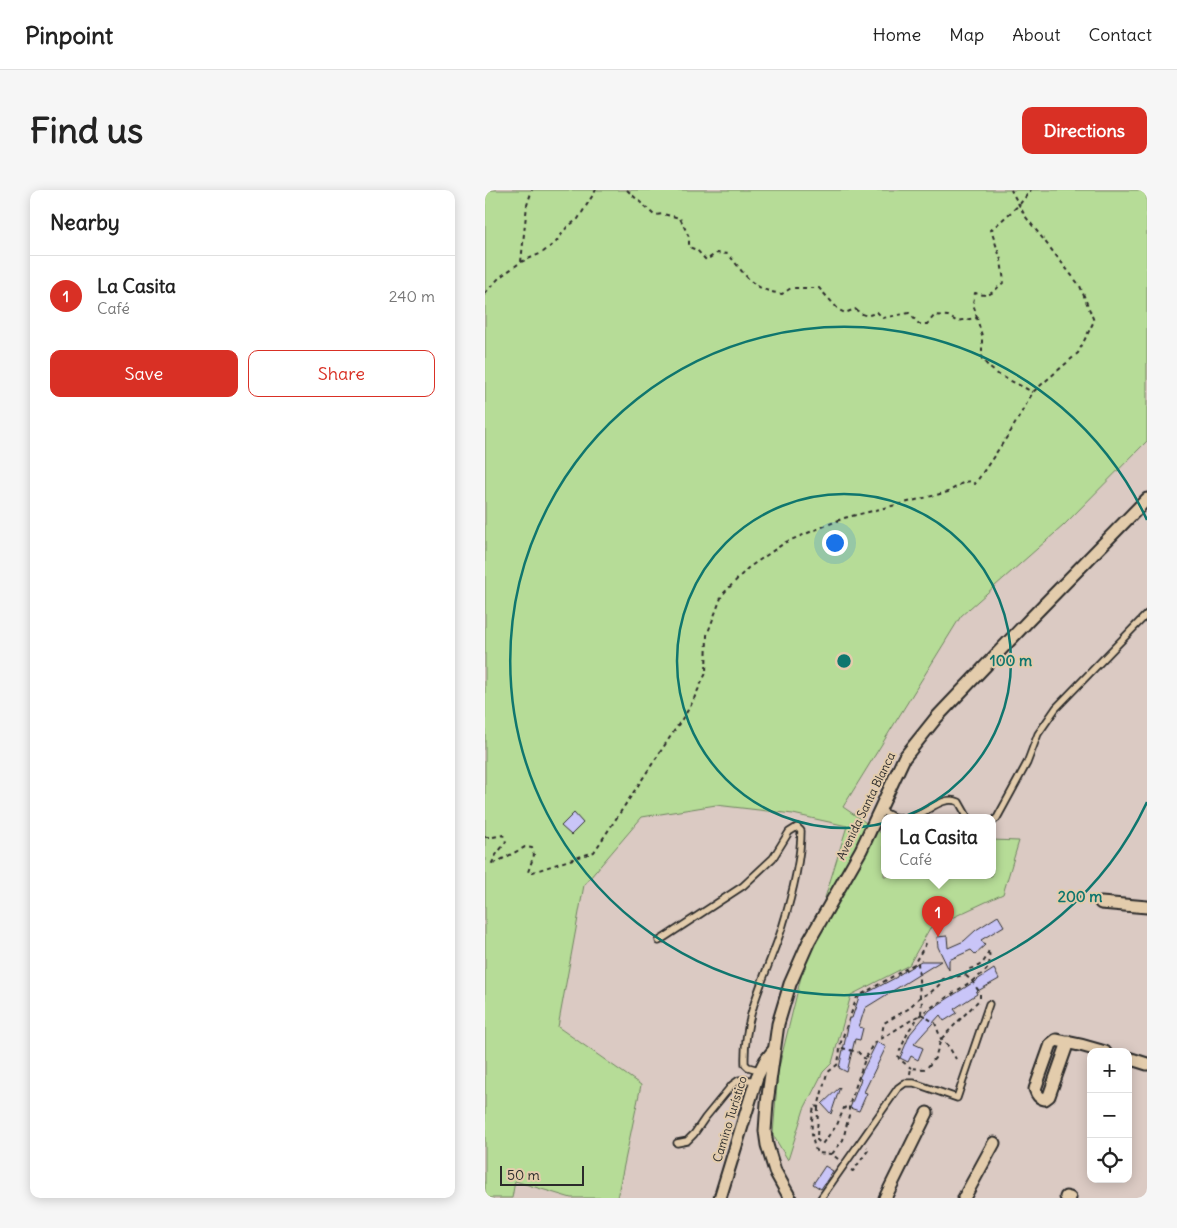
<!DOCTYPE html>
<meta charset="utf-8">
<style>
body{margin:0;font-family:Delius,sans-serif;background:#f6f6f6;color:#222}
.controls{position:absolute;right:15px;bottom:15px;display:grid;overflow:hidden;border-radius:10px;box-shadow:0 2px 12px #0003}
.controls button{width:45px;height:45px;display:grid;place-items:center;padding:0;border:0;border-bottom:1px solid #e0e0e0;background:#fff;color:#222;font:25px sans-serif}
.scale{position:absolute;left:15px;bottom:12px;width:84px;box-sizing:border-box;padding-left:5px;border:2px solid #2b2b2b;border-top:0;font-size:14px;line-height:18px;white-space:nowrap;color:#2b2b2b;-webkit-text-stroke:4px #e3ccac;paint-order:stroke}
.you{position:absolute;left:349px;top:352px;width:18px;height:18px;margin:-12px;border:4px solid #fff;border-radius:50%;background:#1a73e8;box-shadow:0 0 0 8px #1a73e833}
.badge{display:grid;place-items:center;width:32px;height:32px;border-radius:50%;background:#d93025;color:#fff;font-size:16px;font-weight:700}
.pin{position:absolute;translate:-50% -41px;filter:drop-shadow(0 1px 2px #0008)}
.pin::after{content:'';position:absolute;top:26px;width:18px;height:15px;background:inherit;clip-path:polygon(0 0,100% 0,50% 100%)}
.popup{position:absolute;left:396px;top:624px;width:115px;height:65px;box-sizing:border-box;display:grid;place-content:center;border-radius:10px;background:#fff;filter:drop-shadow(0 1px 4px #0005);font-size:16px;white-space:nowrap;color:#767676}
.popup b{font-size:19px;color:#222}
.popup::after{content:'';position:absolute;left:50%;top:100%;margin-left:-10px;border:10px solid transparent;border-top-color:#fff}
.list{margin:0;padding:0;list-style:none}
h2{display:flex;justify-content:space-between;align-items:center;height:65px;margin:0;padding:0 20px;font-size:21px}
h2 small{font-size:16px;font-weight:400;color:#767676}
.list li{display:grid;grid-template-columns:32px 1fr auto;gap:15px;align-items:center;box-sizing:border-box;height:80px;padding:0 20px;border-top:1px solid #e0e0e0}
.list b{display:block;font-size:19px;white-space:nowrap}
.list p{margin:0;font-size:16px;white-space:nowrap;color:#767676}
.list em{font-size:16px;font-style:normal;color:#767676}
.actions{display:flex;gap:10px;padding:15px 20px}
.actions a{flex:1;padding:11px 0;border:1px solid #d93025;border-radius:10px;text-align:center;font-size:18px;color:#d93025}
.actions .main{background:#d93025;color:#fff}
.icon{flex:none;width:28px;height:28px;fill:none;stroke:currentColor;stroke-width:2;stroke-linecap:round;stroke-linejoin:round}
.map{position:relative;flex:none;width:662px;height:1008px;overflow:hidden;border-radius:10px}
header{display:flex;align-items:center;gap:30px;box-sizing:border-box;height:70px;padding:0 25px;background:#fff;border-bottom:1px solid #e0e0e0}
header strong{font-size:24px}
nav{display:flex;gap:28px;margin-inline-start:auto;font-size:18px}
.intro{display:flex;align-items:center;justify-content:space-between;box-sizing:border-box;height:120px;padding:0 30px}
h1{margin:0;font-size:35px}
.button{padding:12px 22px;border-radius:10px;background:#d93025;color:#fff;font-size:18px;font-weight:700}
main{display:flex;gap:30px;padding:0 30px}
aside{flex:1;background:#fff;border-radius:10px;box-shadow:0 2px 12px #0003}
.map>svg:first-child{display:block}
.green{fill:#b6dc97;stroke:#708461}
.building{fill:#c9c5f8;stroke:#2b2b2b}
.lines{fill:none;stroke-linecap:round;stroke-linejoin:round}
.lane-casing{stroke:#2b2b2b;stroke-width:9}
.street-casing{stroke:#2b2b2b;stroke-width:15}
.path{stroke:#2b2b2b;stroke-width:2;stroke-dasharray:4 4;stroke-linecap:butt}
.lane{stroke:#e3ccac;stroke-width:5.5}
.street{stroke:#e3ccac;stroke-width:11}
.ring{fill:none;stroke:#0f766e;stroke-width:2.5}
.labels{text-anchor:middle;stroke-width:4;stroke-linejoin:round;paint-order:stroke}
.street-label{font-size:12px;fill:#2b2b2b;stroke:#e3ccac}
.centre{fill:#0f766e;stroke:#e3ccac;stroke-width:2.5}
.ring-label{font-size:15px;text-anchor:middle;font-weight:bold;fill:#0f766e;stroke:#e3ccac;stroke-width:4;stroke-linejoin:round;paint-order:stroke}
</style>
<header>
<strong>Pinpoint</strong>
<nav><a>Home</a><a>Map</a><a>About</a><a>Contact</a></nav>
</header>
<div class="intro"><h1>Find us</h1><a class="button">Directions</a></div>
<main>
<aside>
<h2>Nearby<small></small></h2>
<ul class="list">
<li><span class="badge">1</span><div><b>La Casita</b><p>Café</p></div><em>240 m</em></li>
</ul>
<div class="actions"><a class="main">Save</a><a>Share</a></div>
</aside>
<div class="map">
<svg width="662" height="1008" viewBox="0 0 662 1008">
<rect width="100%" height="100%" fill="#dbcac3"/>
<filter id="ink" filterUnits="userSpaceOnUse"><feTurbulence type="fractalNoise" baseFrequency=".02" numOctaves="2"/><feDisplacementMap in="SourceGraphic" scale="10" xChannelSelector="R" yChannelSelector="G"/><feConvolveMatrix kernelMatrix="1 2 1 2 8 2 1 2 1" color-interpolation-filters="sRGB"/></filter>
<g filter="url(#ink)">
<polygon class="green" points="0,0 662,0 662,251 578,336 476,426 358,617 399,645 399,686 507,686 507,650 534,651 518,704 445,738 424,775 366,805 347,873 338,882 319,919 303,970 288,945 293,881 317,783 362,636 308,624 231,615 157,627 99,695 73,837 156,895 132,1008 86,1008 30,991 27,1008 0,1008"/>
<g class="building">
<polygon points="89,623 98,633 86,645 76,636"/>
<polygon points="513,726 519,736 496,750 500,755 490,764 486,760 464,770 464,780 453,757 452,747 462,746 463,758 479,751 491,740"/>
<polygon points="436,771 456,771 380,818 374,837 378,838 375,850 370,849 362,882 354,878 365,828 367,828 374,807 412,787 412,786"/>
<polygon points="509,779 514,789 491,802 492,804 469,819 472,823 459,831 455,825 429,854 438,858 433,870 426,866 423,872 415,868 425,844 445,820"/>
<polygon points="392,852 401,857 379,902 382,903 374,921 365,918 376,889 374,888"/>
<polygon points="355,897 346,924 337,914"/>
<polygon points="340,976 348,981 336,999 328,994"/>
</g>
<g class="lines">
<defs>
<g id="lane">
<polyline points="395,620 408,627 415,628"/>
<path d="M423 628C440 626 456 604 474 612L483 628"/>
<polyline points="507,632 512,628 542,573 553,544 571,518 662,424"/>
<path d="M174 751 258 696 288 668 304 642 312 637 316 641C316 672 306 709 297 738 282 784 258 824 260 874L263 877 274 880"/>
<polyline points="192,953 202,951 209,944 220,928 247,895 254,890 271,890"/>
<polyline points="336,1008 413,898 420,893 429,893 472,908 504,814"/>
</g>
<g id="street">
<polyline points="616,713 662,717"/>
<path d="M583 852 564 906 560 909C554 908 552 905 550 899L566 854 571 850C588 853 604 857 620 862"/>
<polyline points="643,868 662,874"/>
<polyline points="581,1007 585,1008"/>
<polyline points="235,1008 272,887 280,871 288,861"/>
<polyline points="305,1008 290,981 282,955 280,941 282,913 293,834 305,794 324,751 376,660 419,568 451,528 545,429 662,309"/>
<polyline points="400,1008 442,923"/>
<polyline points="479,1008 509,953"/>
</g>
</defs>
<use href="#lane" class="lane-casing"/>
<use href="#street" class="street-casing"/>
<g class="path">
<path d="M142 0 169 25 178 24 195 28 204 47V57L212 60 221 70 232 63 243 64C262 86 265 99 297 104L306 98H334L354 120 360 123 370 119C379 126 382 127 392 122L398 128 424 123 434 134H442L450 125 463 126 471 131 492 128 497 146V169L505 178 514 185 548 202"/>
<polyline points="36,72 57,63 71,52 82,37 93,29 111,0"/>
<polyline points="0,103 15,87 36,72 42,15 47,0"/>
<path d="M492 128 488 113 490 103C507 108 507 102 519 92L516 70 506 40 534 15 546 0"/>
<polyline points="0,647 8,647 18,645 21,652 11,665 6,675 40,657 47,658 49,665 43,682 48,682 109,662 205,517 221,483 222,445 237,405 263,378 301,352 359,328 463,302 479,292 487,291 490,294 526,241 548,202 593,163 609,131 595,96 540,26 526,0"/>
<polyline points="436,824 450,833 456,849 464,857 471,869"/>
<path d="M396 848 399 833 423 819 435 807 445 803 454 795 458 789 480 785 484 779C497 776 500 772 504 760 506 781 503 779 487 791L480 785"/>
<polyline points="357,858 373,862 380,869"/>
<polyline points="425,884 426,878 441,879 450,868 456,849 495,809 495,803 487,791 436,824 424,840 413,865 414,869 426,878"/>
<polyline points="333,917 332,950 337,954 352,935 359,918 364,916"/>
<polyline points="347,964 358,950 364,925 364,916 380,869 388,854 436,824 437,810 435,807 433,772 429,774"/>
<path d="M353 969 347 964 332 963C325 947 326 933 329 916L333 917 342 883 353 874 356 852 372 807 429 774 442 752"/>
<polyline points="366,980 368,981 384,959 382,957"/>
</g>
<use href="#lane" class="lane"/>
<use href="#street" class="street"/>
</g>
</g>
<g class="ring">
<circle cx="359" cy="471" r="167"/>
<path d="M662 612A334 334 0 1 1 662 330"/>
</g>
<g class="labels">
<g class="street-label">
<text transform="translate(381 616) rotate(-64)" y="4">Avenida Santa Blanca</text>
<text transform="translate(245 929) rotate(-73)" y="4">Camino Turístico</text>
</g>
</g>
<circle cx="359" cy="471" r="8" class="centre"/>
<g class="ring-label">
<text x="526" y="476">100 m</text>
<text x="595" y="712">200 m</text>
</g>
</svg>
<div class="controls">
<button>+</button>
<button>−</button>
<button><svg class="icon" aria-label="locate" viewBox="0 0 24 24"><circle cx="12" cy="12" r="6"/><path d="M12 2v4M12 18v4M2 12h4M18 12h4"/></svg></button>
</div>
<div class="scale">50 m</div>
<div class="you"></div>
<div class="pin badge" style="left:453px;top:747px">1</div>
<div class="popup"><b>La Casita</b>Café</div>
</div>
</main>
